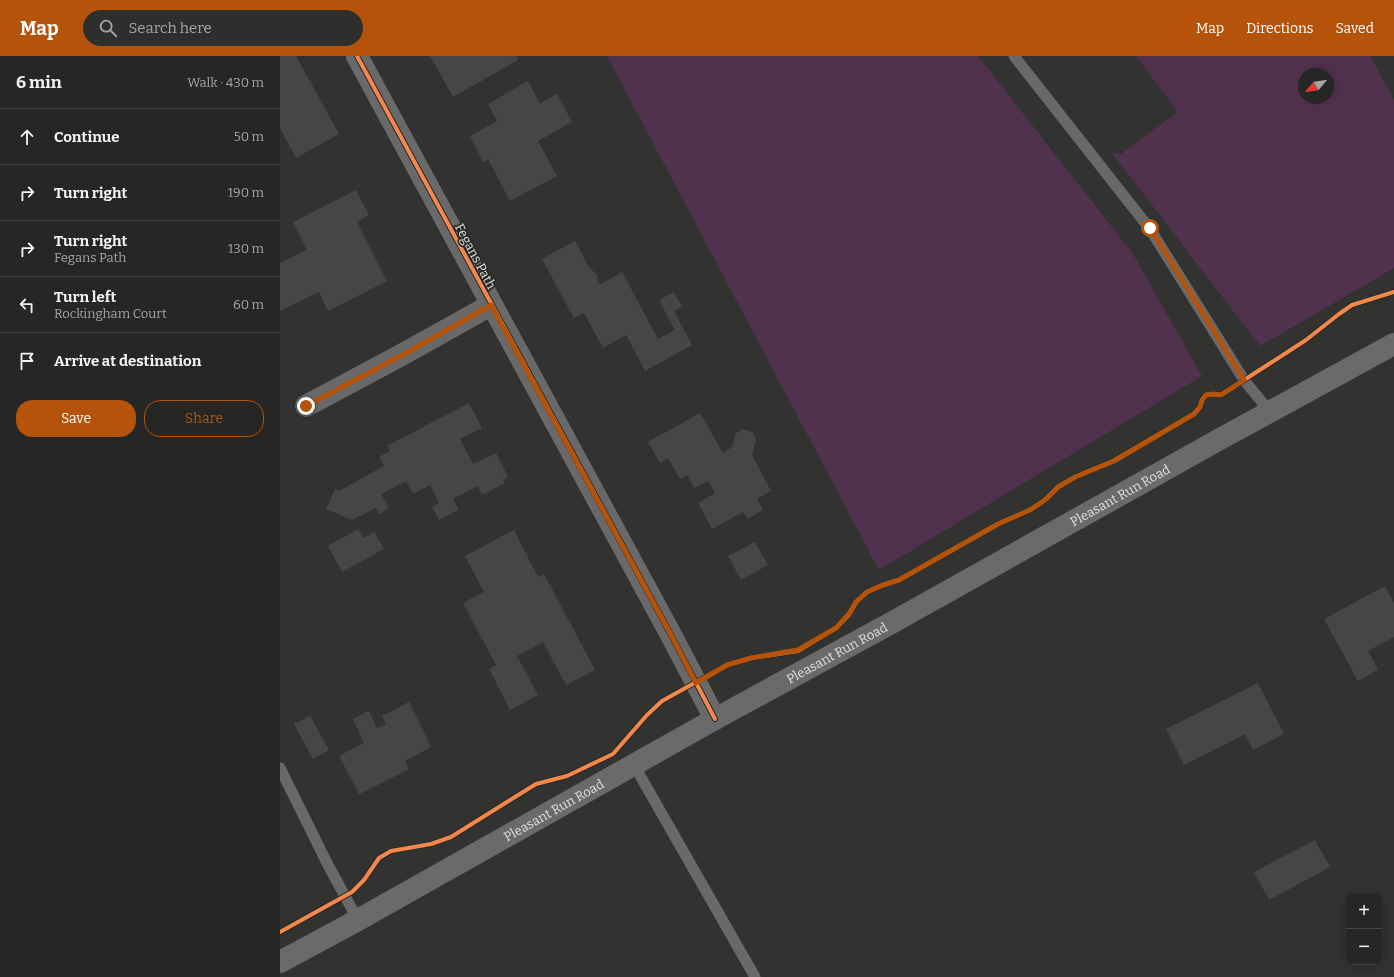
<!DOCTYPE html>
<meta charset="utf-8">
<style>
body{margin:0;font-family:Bitter,serif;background:#2e2e2d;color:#f1f3f6}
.controls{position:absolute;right:12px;bottom:12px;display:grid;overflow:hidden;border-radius:8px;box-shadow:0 2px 10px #0003}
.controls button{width:36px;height:36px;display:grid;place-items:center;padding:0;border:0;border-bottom:1px solid #424342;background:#262625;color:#f1f3f6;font:20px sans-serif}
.compass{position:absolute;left:1018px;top:12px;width:36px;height:36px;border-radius:50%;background:#262625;box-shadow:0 2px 10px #0003;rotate:241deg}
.stop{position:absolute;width:12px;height:12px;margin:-9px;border:3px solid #b45309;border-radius:50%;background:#fff}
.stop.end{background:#b45309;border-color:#fff;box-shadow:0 1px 4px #0008}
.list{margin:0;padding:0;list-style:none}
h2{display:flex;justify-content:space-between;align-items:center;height:52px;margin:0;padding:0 16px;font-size:17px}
h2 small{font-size:13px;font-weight:400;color:#a4a5a7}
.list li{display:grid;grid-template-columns:26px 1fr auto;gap:12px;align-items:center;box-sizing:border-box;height:56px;padding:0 16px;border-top:1px solid #424342}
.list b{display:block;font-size:15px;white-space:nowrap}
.list p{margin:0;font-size:13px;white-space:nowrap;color:#a4a5a7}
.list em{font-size:13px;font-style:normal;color:#a4a5a7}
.actions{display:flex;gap:8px;padding:12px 16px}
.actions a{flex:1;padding:9px 0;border:1px solid #b45309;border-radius:16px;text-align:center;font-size:14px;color:#b45309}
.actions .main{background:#b45309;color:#fff}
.icon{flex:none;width:22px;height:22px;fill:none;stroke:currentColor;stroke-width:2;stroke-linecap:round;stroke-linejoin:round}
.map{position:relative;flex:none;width:1114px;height:921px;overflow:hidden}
header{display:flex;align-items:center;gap:24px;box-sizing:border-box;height:56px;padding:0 20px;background:#b45309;color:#fff}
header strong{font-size:19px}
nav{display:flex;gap:22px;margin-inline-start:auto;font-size:14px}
.search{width:280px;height:36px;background:#2e2e2d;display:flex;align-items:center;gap:10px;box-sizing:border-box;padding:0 14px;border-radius:22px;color:#a4a5a7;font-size:15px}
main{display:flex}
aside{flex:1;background:#262625}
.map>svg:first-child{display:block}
.green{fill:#51324e;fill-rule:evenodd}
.building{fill:#464745}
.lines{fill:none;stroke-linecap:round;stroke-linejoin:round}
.service{stroke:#686968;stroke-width:11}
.minor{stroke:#686968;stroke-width:22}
.secondary{stroke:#696a69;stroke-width:22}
.cycleway-casing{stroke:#272a26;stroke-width:6}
.cycleway{stroke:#f5874c;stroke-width:4}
.route{stroke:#b45309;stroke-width:5}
.labels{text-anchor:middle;stroke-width:3.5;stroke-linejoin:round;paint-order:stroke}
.street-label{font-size:13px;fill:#dfe0de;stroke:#272a26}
</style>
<header>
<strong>Map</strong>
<div class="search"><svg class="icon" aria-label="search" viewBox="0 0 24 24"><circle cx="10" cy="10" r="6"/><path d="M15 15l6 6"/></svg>Search here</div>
<nav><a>Map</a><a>Directions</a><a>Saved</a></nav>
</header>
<main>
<aside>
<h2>6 min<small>Walk · 430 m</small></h2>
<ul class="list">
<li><svg class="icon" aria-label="ahead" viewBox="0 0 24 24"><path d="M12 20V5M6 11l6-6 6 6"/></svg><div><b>Continue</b></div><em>50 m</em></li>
<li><svg class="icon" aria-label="right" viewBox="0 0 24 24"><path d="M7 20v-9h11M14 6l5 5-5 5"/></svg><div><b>Turn right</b></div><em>190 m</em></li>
<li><svg class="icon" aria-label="right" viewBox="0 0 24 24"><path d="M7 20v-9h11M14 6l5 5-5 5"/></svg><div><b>Turn right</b><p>Fegans Path</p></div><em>130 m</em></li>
<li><svg class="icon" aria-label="left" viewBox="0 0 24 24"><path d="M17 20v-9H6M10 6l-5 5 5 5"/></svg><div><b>Turn left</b><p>Rockingham Court</p></div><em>60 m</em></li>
<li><svg class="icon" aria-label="arrive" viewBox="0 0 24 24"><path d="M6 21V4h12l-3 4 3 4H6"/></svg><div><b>Arrive at destination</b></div></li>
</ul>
<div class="actions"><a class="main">Save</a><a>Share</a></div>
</aside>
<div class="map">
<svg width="1114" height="921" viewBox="0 0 1114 921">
<rect width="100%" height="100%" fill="#323331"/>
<g class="green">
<polygon points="327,0 698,0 853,198 922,320 599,514"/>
<path d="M856 0H1090L1114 44V212L980 290 832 97 841 98 898 56ZM1024 18H1048V42H1024Z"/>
</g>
<g class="building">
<polygon points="0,0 16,0 59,78 16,102 0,72"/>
<polygon points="150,0 236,0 238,4 173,41"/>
<polygon points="248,25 260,48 277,38 292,66 258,85 277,120 230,145 208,103 203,106 190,80 217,65 208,48"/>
<polygon points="76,134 89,159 77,166 107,225 48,255 39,236 0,255 0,207 27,194 13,166"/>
<polygon points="295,185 309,211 317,219 318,227 321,228 342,216 378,283 395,274 379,244 394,236 402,251 394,255 412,289 365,315 346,279 323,292 304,257 294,262 262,203"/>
<polygon points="189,347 202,372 180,383 193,408 216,397 228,421 223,424 225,427 202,439 198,430 173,443 179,454 159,464 152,451 159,447 150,429 133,438 126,425 101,438 109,452 99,458 96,452 72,464 46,453 55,433 59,435 104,410 99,401 110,395 107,390"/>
<polygon points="420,357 443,397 452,391 456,377 462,373 473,376 476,384 472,399 491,435 477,443 483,454 467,463 463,456 432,473 418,447 435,437 428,425 414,432 407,419 400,423 388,402 380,407 368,386"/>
<polygon points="78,473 83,482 94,476 104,493 62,516 48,490"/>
<polygon points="234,474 258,521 264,518 315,614 286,629 263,586 237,600 258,639 230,654 209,613 216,609 183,547 204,536 185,500"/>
<polygon points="475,486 488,509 461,524 448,500"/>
<polygon points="1105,530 1114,547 1114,581 1088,595 1098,614 1078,625 1044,563"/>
<polygon points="978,627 1004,678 973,694 965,678 904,709 886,673"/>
<polygon points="129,646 151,691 125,705 129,713 79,738 59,700 84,687 73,663 89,655 97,672 106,668 102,660"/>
<polygon points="30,660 49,694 33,703 14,668"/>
<polygon points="1035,784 1050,811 989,844 974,816"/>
</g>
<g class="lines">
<g class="service">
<polyline points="734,0 870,173 964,324 990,356"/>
<polyline points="354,709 475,921"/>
<polyline points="0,712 48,809 78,864"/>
</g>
<g class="minor">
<polyline points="77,0 390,577 435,663"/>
<polyline points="26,350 125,297 211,249"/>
</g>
<path class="secondary" id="s1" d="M0 906 78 864 435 663 613 566 940 383 1114 288"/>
<defs>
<g id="cycleway">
<polyline points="77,0 390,577 435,663"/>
<polyline points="0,876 72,836 84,824 99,802 111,795 151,788 171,781 256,728 287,720 333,698 367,659 382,645 447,609 471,602 518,595 556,572 569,559 576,546 587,536 603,529 619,524 718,468 750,454 765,444 778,431 795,421 833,405 914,358 920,351 922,344 926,339 933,338 941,339 1026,284 1059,258 1072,249 1114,236"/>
</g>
</defs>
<use href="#cycleway" class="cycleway-casing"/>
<use href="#cycleway" class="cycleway"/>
</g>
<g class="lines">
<polyline class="route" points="26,350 126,297 211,249 390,577 416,627 447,609 471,602 518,594 556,572 569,558 576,546 587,536 603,529 619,524 718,468 750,454 765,444 778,431 795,421 834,405 914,358 920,351 922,344 926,339 933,338 941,339 964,324 870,172"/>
</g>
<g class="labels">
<g class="street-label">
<text transform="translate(196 200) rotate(62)" y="5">Fegans Path</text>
<text dy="5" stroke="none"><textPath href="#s1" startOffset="961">Pleasant Run Road</textPath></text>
<text dy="5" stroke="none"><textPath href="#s1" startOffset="637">Pleasant Run Road</textPath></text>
<text dy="5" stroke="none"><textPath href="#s1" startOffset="313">Pleasant Run Road</textPath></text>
</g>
</g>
</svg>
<div class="controls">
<button>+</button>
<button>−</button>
</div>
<svg class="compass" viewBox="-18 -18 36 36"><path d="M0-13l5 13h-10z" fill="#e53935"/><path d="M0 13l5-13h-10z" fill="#a4a5a7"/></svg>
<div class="stop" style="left:870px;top:172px"></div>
<div class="stop end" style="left:26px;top:350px"></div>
</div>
</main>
